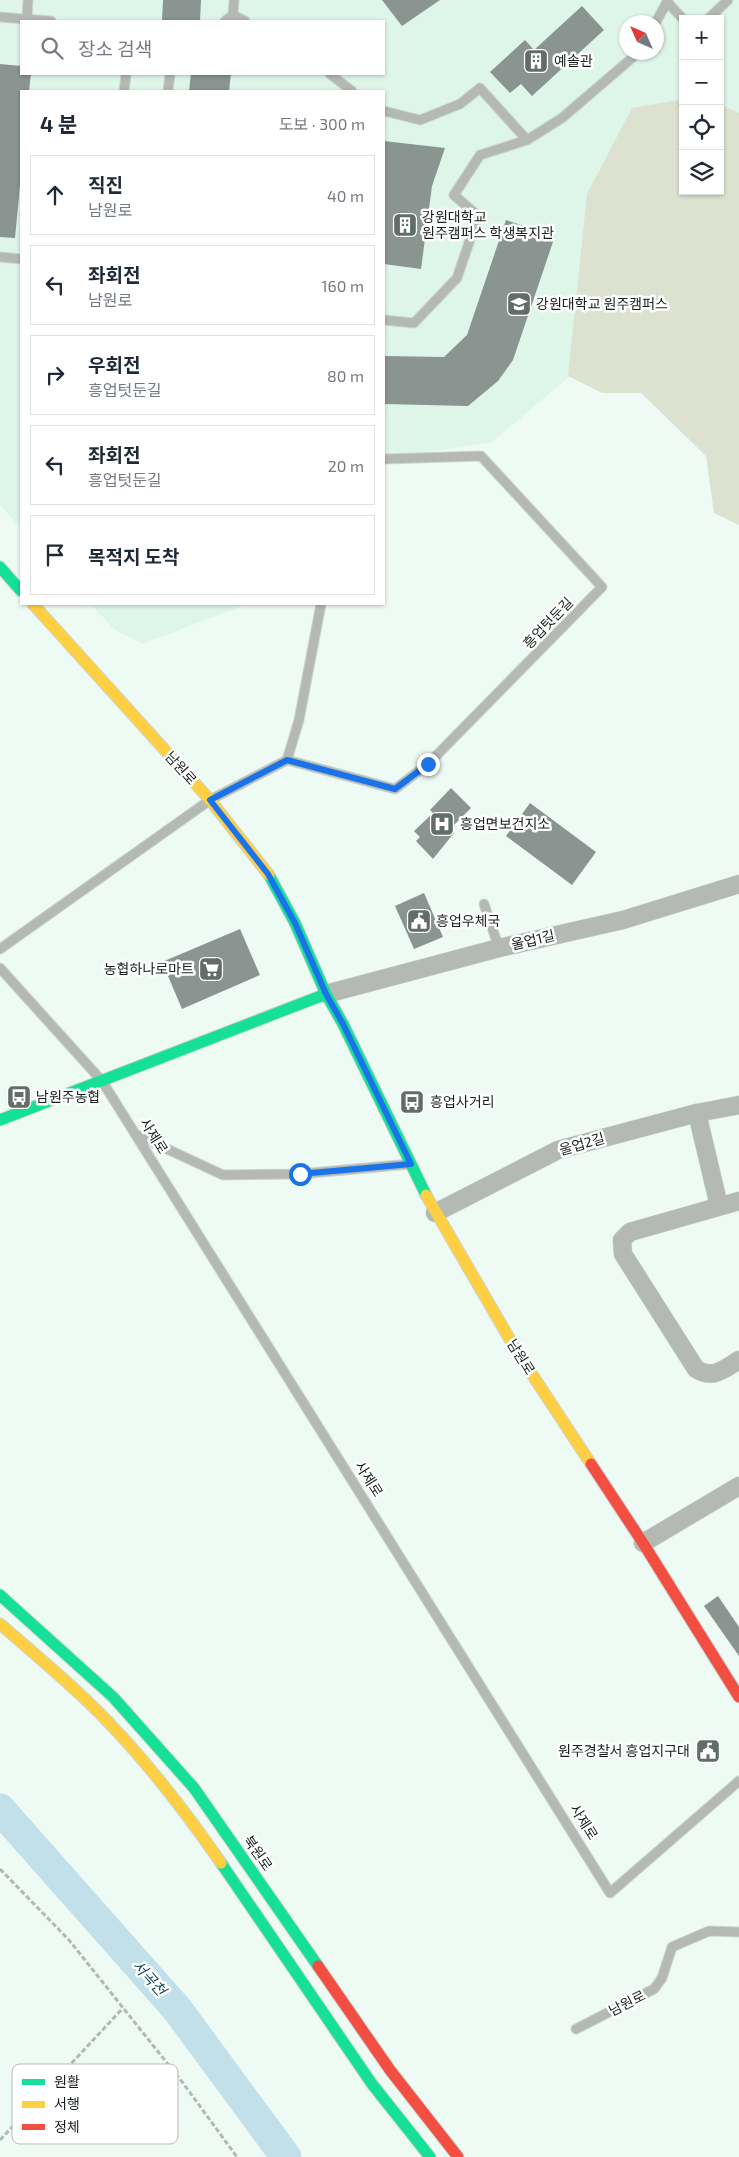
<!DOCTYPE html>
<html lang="ko">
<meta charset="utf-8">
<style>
body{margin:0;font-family:"Exo 2","Noto Sans KR",sans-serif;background:#f2f2f3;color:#1f2937}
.controls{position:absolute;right:15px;top:15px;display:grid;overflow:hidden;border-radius:0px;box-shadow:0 1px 4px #0004}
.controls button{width:45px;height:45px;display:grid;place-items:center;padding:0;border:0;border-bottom:1px solid #e0e1e3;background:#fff;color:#1f2937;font:25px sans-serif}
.compass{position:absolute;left:619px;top:15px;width:45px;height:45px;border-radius:50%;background:#fff;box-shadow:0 1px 4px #0004;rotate:315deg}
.stop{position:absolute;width:15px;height:15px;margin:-11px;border:4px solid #1a73e8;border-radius:50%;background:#fff}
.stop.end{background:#1a73e8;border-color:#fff;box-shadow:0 1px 5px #0008}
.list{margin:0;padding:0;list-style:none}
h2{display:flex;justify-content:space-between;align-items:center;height:65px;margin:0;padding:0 20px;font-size:21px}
h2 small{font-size:16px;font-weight:400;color:#747a83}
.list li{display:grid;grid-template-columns:32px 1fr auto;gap:15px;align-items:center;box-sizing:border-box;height:80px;margin:0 10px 10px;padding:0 10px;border:1px solid #e0e1e3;border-radius:0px}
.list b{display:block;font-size:19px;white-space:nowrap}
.list p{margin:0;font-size:16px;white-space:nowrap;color:#747a83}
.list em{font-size:16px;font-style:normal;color:#747a83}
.icon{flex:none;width:28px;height:28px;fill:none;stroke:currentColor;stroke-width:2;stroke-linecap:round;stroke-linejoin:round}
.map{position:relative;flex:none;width:739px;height:2157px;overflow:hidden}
.search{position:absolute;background:#fff;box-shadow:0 1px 4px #0004;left:20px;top:20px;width:365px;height:55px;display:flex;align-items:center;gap:12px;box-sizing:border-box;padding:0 18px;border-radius:0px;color:#747a83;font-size:19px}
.panel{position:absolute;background:#fff;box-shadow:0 1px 4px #0004;left:20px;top:90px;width:365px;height:515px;border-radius:0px}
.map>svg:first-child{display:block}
.built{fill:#def5ea;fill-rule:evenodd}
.green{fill:#dce2cf}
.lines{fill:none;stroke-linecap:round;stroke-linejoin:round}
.river{stroke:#c2e0e9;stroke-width:31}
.building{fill:#8a9491}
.lane-casing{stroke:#ccd6d1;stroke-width:11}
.street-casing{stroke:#ccd6d1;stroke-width:19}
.fast-casing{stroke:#ccd6d1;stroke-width:13}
.slow-casing{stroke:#ccd6d1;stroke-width:13}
.jam-casing{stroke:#ccd6d1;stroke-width:13}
.path{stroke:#b2b9b5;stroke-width:3;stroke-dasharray:5 2.5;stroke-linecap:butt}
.lane{stroke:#b4b9b4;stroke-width:9}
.street{stroke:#b4b9b4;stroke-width:18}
.fast{stroke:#16e098;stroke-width:11}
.slow{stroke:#ffcf43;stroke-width:11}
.jam{stroke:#f24e42;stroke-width:11}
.route{stroke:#1a73e8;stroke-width:6}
.labels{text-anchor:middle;stroke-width:5;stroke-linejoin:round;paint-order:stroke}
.poi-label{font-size:14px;fill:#17201c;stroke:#fff;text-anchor:start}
.street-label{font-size:14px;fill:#17201c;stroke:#fff}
.water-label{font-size:15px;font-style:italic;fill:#114657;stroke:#fff}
.key{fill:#fff;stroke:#b9bcbb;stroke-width:1}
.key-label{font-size:14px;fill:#17201c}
</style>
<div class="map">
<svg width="739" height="2157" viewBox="0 0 739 2157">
<rect width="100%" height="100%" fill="#eefaf4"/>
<g class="built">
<path d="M0 0H739V232L492 442 384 459V91H21V528L0 505ZM683 19H720V191H683ZM21 21H384V74H21ZM626 22H656V52H626Z"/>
<polygon points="91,604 247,604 142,644 115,630"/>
</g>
<polygon class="green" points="683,99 683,191 720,191 720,104 739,113 739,525 714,513 706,456 641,393 602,393 568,376 587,194 632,108"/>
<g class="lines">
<polyline class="river" points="0,1809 177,2009 286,2157"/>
</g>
<g class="building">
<polygon points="163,0 201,0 200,21 162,21"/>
<polygon points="382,0 440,0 402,26"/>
<polygon points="582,6 604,30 532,96 521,84 510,93 490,72 525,40 534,50"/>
<polygon points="0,64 21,66 21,74 31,74 29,91 21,91 21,175 15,238 0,237"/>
<polygon points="191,74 231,74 229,91 189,91"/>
<polygon points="384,141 445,148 432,186 421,269 384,264"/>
<polygon points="506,220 555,236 513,360 498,381 468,406 384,404 384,356 444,357 467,335"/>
<polygon points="451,788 471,808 450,829 454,833 433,859 416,841 420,837 414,831 433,813 430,810"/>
<polygon points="530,803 596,852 572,885 506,836"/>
<polygon points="424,893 443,937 414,949 395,906"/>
<polygon points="240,929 260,975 182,1009 162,962"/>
<polygon points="718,1596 739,1627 739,1656 704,1606"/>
</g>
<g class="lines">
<defs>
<g id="lane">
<polyline points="668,3 683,19"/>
<polyline points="233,15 234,0"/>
<polyline points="0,17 51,21"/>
<polyline points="708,19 728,0"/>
<polyline points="27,20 28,0"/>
<polyline points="225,21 233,15 245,21"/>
<polyline points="656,22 668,0"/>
<polyline points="330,74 352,91"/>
<polyline points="124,91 126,74"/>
<polyline points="168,91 170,74"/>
<polyline points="384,111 420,120 460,104 480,88 527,140"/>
<polyline points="0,257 21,259"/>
<polyline points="384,320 414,323 457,278 478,216 454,195 480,155 527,140 562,118 639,52"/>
<polyline points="287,760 395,789 428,764 602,587 481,456 384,459"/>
<polyline points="484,904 499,948"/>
<polyline points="0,949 210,800 287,760 299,720 321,604"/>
<polyline points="0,968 102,1081 610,1893 739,1781"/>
<polyline points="135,1134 223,1175 300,1174 410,1164"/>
<polyline points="576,2029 654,1989 662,1978 672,1947 709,1931 739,1932"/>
</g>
<g id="street">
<polyline points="326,994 499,948 623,920 739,884"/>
<polyline points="697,1113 719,1206"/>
<path d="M739 1201 630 1232 622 1240 623 1254 696 1369C713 1380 724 1369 739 1360"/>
<polyline points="435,1213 558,1150 697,1113 739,1105"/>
<polyline points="643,1543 739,1486"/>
</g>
<g id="fast">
<polyline points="0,567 21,591"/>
<polyline points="269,875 295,923 326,994 343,1024 426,1195"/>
<polyline points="0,1120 326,994"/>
<polyline points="0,1595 113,1697 194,1788 318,1966"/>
<polyline points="221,1863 372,2084 430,2157"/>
</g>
<g id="slow">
<polyline points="33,604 210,800 269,875"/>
<polyline points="426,1195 516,1350 591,1464"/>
<path d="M0 1624C28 1648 56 1672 83 1697 134 1745 181 1805 221 1863"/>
</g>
<g id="jam">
<polyline points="591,1464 643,1543 739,1697"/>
<polyline points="318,1966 390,2070 458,2157"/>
</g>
</defs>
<use href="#lane" class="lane-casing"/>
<use href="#street" class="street-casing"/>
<use href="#fast" class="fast-casing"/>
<use href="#slow" class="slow-casing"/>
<use href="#jam" class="jam-casing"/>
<g class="path">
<polyline points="0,1869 69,1940 183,2083 237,2157"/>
<polyline points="0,2140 123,2008"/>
</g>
<use href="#lane" class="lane"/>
<use href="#street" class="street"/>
<use href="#fast" class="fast"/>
<use href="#slow" class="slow"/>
<use href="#jam" class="jam"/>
</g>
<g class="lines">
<polyline class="route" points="300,1174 411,1164 343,1024 326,994 295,923 268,874 210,800 287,760 395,789 428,764"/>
</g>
<defs>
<symbol id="building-square" viewBox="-11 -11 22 22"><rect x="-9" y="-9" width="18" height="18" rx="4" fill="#626c68" stroke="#fff"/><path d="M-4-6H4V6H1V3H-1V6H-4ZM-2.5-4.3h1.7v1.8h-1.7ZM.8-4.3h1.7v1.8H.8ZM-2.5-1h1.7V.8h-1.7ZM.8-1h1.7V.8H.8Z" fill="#fff"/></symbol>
<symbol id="university-square" viewBox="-11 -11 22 22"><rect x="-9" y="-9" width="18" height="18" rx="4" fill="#626c68" stroke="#fff"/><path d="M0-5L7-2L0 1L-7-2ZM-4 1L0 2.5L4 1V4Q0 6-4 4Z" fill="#fff"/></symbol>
<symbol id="hospital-square" viewBox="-11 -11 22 22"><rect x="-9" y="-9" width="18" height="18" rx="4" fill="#626c68" stroke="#fff"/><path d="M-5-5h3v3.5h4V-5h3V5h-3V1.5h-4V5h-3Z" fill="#fff"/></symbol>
<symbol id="civic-square" viewBox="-11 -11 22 22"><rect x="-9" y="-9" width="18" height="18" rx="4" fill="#626c68" stroke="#fff"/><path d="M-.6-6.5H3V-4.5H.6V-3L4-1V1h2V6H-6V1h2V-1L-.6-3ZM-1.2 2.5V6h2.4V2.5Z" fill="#fff"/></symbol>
<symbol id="supermarket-square" viewBox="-11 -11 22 22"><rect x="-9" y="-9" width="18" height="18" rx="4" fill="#626c68" stroke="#fff"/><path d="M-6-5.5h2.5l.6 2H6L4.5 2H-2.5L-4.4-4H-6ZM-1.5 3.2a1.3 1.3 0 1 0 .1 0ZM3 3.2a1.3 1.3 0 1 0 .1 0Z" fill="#fff"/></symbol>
<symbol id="bus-square" viewBox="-11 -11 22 22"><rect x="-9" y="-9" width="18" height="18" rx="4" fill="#626c68" stroke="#fff"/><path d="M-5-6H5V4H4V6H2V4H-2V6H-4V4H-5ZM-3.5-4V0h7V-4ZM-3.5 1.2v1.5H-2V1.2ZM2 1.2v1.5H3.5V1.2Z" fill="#fff"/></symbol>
</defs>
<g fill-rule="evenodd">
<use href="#building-square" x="522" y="47" width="28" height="28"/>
<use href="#building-square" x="391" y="211" width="28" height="28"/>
<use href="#university-square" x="505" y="290" width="28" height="28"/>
<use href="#hospital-square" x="428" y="810" width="28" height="28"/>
<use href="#civic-square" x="405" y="907" width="28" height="28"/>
<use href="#supermarket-square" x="197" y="955" width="28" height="28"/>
<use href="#bus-square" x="5" y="1083" width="28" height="28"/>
<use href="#bus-square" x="398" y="1088" width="28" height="28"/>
<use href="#civic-square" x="694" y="1737" width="28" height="28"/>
</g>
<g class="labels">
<g class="poi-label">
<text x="554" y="66">예솔관</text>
<text x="422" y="222">강원대학교<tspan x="422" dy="16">원주캠퍼스 학생복지관</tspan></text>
<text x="536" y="309">강원대학교 원주캠퍼스</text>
<text x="460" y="829">흥업면보건지소</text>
<text x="436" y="926">흥업우체국</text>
<text x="194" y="974" text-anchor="end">농협하나로마트</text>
<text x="36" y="1102">남원주농협</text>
<text x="430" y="1107">흥업사거리</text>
<text x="690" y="1756" text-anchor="end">원주경찰서 흥업지구대</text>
</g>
<g class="street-label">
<text transform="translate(548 623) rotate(-46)" y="5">흥업텃둔길</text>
<text transform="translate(181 768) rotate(48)" y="5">남원로</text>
<text transform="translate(533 940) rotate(-13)" y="5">울업1길</text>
<text transform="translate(154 1136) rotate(58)" y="5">사제로</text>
<text transform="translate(582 1144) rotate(-16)" y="5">울업2길</text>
<text transform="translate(521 1357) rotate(58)" y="5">남원로</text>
<text transform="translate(369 1479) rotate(58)" y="5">사제로</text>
<text transform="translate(584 1822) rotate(58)" y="5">사제로</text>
<text transform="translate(258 1853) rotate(55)" y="5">북원로</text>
<text transform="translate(627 2003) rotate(-27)" y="5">남원로</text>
</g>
<g class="water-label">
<text transform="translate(149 1978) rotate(48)" y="5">서곡천</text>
</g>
</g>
<rect x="12" y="2064" width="166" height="80" rx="8" class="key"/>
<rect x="22" y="2079" width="23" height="6" fill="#16e098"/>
<rect x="22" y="2101" width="23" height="7" fill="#ffcf43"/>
<rect x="22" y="2124" width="23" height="6" fill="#f24e42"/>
<g class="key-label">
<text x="54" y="2087">원활</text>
<text x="54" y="2109">서행</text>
<text x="54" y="2132">정체</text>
</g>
</svg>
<div class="controls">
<button>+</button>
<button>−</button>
<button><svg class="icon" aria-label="locate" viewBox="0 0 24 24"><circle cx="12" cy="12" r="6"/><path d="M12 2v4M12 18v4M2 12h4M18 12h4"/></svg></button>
<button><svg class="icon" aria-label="layers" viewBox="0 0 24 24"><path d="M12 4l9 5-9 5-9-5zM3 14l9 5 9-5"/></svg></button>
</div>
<svg class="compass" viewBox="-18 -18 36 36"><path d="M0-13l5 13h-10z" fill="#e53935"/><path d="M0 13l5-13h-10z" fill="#747a83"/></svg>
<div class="stop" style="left:300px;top:1174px"></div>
<div class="stop end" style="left:428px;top:764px"></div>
<div class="search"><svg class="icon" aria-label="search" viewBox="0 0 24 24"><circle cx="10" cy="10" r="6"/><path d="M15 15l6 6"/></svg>장소 검색</div>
<section class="panel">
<h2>4 분<small>도보 · 300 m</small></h2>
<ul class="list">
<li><svg class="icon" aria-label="ahead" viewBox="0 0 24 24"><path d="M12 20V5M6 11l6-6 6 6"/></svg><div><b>직진</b><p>남원로</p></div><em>40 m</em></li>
<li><svg class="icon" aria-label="left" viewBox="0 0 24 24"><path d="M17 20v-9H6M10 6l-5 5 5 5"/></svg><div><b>좌회전</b><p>남원로</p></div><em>160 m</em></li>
<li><svg class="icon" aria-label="right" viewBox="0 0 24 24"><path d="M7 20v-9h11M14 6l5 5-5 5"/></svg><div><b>우회전</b><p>흥업텃둔길</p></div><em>80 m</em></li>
<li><svg class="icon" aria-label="left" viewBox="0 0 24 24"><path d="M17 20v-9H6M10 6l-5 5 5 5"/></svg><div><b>좌회전</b><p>흥업텃둔길</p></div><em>20 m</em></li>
<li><svg class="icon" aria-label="arrive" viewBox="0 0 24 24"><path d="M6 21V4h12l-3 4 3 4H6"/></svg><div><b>목적지 도착</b></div></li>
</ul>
</section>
</div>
